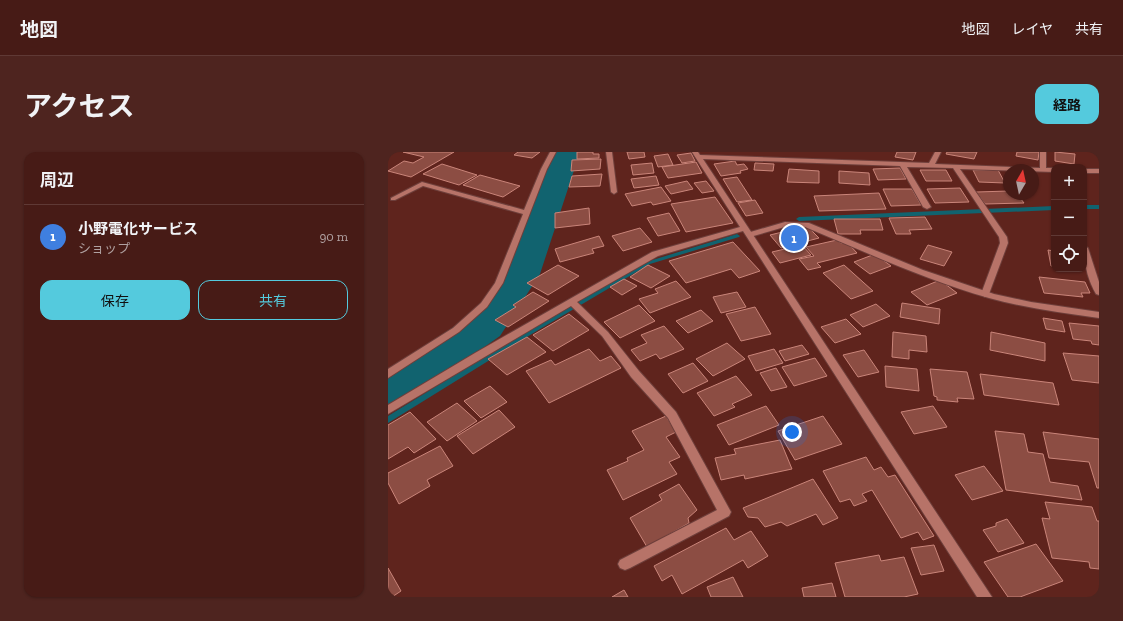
<!DOCTYPE html>
<html lang="ja">
<meta charset="utf-8">
<style>
body{margin:0;font-family:"Zilla Slab","Noto Sans JP",serif;background:#4e241f;color:#f1f3f6}
.controls{position:absolute;right:12px;top:12px;display:grid;overflow:hidden;border-radius:8px;box-shadow:0 1px 3px #0004}
.controls button{width:36px;height:36px;display:grid;place-items:center;padding:0;border:0;border-bottom:1px solid #5f3935;background:#471b16;color:#f1f3f6;font:20px sans-serif}
.compass{position:absolute;left:615px;top:12px;width:36px;height:36px;border-radius:50%;background:#471b16;box-shadow:0 1px 3px #0004;rotate:9deg}
.you{position:absolute;left:404px;top:280px;width:14px;height:14px;margin:-10px;border:3px solid #fff;border-radius:50%;background:#1a73e8;box-shadow:0 0 0 6px #1a73e833}
.badge{display:grid;place-items:center;width:26px;height:26px;border-radius:50%;background:#54cadd;color:#fff;font-size:13px;font-weight:700}
.pin{position:absolute;translate:-50% -50%;border:2px solid #fff;box-shadow:0 1px 4px #0006}
.list{margin:0;padding:0;list-style:none}
h2{display:flex;justify-content:space-between;align-items:center;height:52px;margin:0;padding:0 16px;font-size:17px}
h2 small{font-size:13px;font-weight:400;color:#b0a1a1}
.list li{display:grid;grid-template-columns:26px 1fr auto;gap:12px;align-items:center;box-sizing:border-box;height:64px;padding:0 16px;border-top:1px solid #5f3935}
.list b{display:block;font-size:15px;white-space:nowrap}
.list p{margin:0;font-size:13px;white-space:nowrap;color:#b0a1a1}
.list em{font-size:13px;font-style:normal;color:#b0a1a1}
.actions{display:flex;gap:8px;padding:12px 16px}
.actions a{flex:1;padding:9px 0;border:1px solid #54cadd;border-radius:12px;text-align:center;font-size:14px;color:#54cadd}
.actions .main{background:#54cadd;color:#111}
.icon{flex:none;width:22px;height:22px;fill:none;stroke:currentColor;stroke-width:2;stroke-linecap:round;stroke-linejoin:round}
.map{position:relative;flex:none;width:711px;height:445px;overflow:hidden;border-radius:12px}
header{display:flex;align-items:center;gap:24px;box-sizing:border-box;height:56px;padding:0 20px;background:#471b16;border-bottom:1px solid #5f3935}
header strong{font-size:19px}
nav{display:flex;gap:22px;margin-inline-start:auto;font-size:14px}
.intro{display:flex;align-items:center;justify-content:space-between;box-sizing:border-box;height:96px;padding:0 24px}
h1{margin:0;font-size:28px}
.button{padding:10px 18px;border-radius:12px;background:#54cadd;color:#111;font-size:14px;font-weight:700}
main{display:flex;gap:24px;padding:0 24px}
aside{flex:1;background:#471b16;border-radius:12px;box-shadow:0 1px 3px #0004}
.map>svg:first-child{display:block}
.lines{fill:none;stroke-linecap:round;stroke-linejoin:round}
.stream{fill:#11636f;fill-rule:evenodd}
.river{fill:#11636f;fill-rule:evenodd}
.building{fill:#8c4d43;stroke:#ca857a}
.lane-casing{stroke:#6e3f3b;stroke-width:2}
.street-casing{stroke:#6e3f3b;stroke-width:2}
.lane{fill:#b77368;fill-rule:evenodd}
.street{fill:#b77368;fill-rule:evenodd}
</style>
<header>
<strong>地図</strong>
<nav><a>地図</a><a>レイヤ</a><a>共有</a></nav>
</header>
<div class="intro"><h1>アクセス</h1><a class="button">経路</a></div>
<main>
<aside>
<h2>周辺<small></small></h2>
<ul class="list">
<li><span class="badge" style="background:#3f7fe0">1</span><div><b>小野電化サービス</b><p>ショップ</p></div><em>90 m</em></li>
</ul>
<div class="actions"><a class="main">保存</a><a>共有</a></div>
</aside>
<div class="map">
<svg width="711" height="445" viewBox="0 0 711 445">
<rect width="100%" height="100%" fill="#5f241d"/>
<g class="lines">
<g class="stream">
<rect x="696" y="53" width="15" height="4"/>
<polygon points="666,54 666,58 411,69 408,67 411,65"/>
<polygon points="349,82 352,84 351,85 262,112 147,180 0,271 0,264 143,176 258,110"/>
</g>
<polygon class="river" points="164,0 192,0 152,122 112,184 16,252 0,257 0,218 82,164 100,142 114,122"/>
</g>
<g class="building">
<polygon points="15,0 66,0 23,25 0,19 16,9 25,11 36,5"/>
<polygon points="130,0 152,0 144,6 126,3"/>
<polygon points="189,0 205,0 205,2 211,2 211,6 189,7"/>
<polygon points="239,0 256,0 257,5 241,7"/>
<polygon points="509,0 528,0 525,8 507,5"/>
<polygon points="559,0 589,0 586,7 558,2"/>
<polygon points="629,0 651,0 650,8 628,4"/>
<polygon points="667,0 687,2 686,12 667,9"/>
<polygon points="303,1 307,9 294,11 289,3"/>
<polygon points="280,2 285,13 270,15 266,4"/>
<polygon points="213,7 212,17 183,19 184,8"/>
<polygon points="347,9 349,13 356,12 360,17 352,19 353,21 333,24 326,12"/>
<polygon points="308,10 314,21 280,26 274,15"/>
<polygon points="264,11 266,21 245,23 243,13"/>
<polygon points="367,11 386,12 385,19 366,18"/>
<polygon points="54,12 89,23 71,33 35,22"/>
<polygon points="512,16 518,27 490,28 485,17"/>
<polygon points="401,17 431,19 431,31 399,30"/>
<polygon points="532,18 558,18 564,29 538,29"/>
<polygon points="585,18 610,18 617,31 591,30"/>
<polygon points="451,19 481,21 482,33 451,31"/>
<polygon points="214,22 212,34 181,35 184,24"/>
<polygon points="92,23 132,34 115,45 75,33"/>
<polygon points="268,24 271,33 246,36 243,27"/>
<polygon points="349,25 364,48 349,50 335,27"/>
<polygon points="299,29 305,37 283,42 277,34"/>
<polygon points="318,29 326,39 314,41 306,31"/>
<polygon points="273,35 283,49 265,53 263,50 244,54 237,42"/>
<polygon points="572,36 581,50 547,51 539,37"/>
<polygon points="495,37 524,37 533,53 503,54"/>
<polygon points="621,39 621,42 629,42 636,51 597,52 588,40"/>
<polygon points="491,41 498,57 431,59 426,44"/>
<polygon points="327,45 345,71 298,80 283,52"/>
<polygon points="367,48 375,61 358,64 350,51"/>
<polygon points="201,56 202,72 167,76 167,61"/>
<polygon points="281,61 292,79 270,84 259,66"/>
<polygon points="537,65 544,77 521,78 523,82 508,82 501,66"/>
<polygon points="446,67 492,67 495,78 472,78 473,82 450,82"/>
<polygon points="419,74 431,86 393,96 382,83"/>
<polygon points="252,76 264,90 235,99 224,84"/>
<polygon points="211,84 216,94 204,97 206,101 172,110 167,97"/>
<polygon points="449,88 453,91 459,90 469,101 429,111 433,115 420,118 411,107 426,104 418,95"/>
<polygon points="345,90 372,119 351,126 343,117 298,131 281,109"/>
<polygon points="414,93 423,103 392,111 384,100"/>
<polygon points="540,93 564,100 556,114 532,107"/>
<polygon points="660,98 666,99 666,114 663,114"/>
<polygon points="487,102 503,114 482,122 466,110"/>
<polygon points="170,113 191,124 160,143 139,131"/>
<polygon points="260,113 282,124 263,136 242,125"/>
<polygon points="456,113 485,139 463,147 435,121"/>
<polygon points="651,125 697,130 702,141 693,141 695,145 656,141"/>
<polygon points="236,127 249,134 234,143 222,135"/>
<polygon points="552,128 569,141 539,153 523,140"/>
<polygon points="288,129 303,145 262,161 251,147 270,141 267,137"/>
<polygon points="145,140 161,149 120,175 107,168 128,155 125,153"/>
<polygon points="349,140 358,155 333,161 325,145"/>
<polygon points="514,151 552,157 551,172 512,165"/>
<polygon points="488,152 502,164 475,175 462,163"/>
<polygon points="251,153 267,169 232,186 216,170"/>
<polygon points="367,155 383,182 353,189 338,162"/>
<polygon points="313,158 325,169 300,181 288,169"/>
<polygon points="181,162 201,178 165,199 145,183"/>
<polygon points="655,166 674,169 677,180 658,177"/>
<polygon points="458,167 473,182 447,191 433,175"/>
<polygon points="681,171 711,174 711,193 704,192 703,189 685,187"/>
<polygon points="276,174 296,197 272,207 268,202 252,209 243,198 259,191 253,183"/>
<polygon points="505,180 538,184 539,200 521,198 521,207 504,205"/>
<polygon points="603,180 657,191 657,209 602,198"/>
<polygon points="139,185 158,200 119,223 100,207"/>
<polygon points="339,191 357,207 325,224 308,207"/>
<polygon points="414,193 421,202 397,209 391,199"/>
<polygon points="201,197 212,209 223,204 233,216 161,251 138,219 163,208 167,213"/>
<polygon points="386,197 395,211 368,219 360,204"/>
<polygon points="476,198 491,220 470,225 455,203"/>
<polygon points="675,201 711,204 711,231 684,228"/>
<polygon points="427,206 439,224 406,234 394,215"/>
<polygon points="305,211 320,229 295,241 280,222"/>
<polygon points="497,214 529,217 531,239 498,235"/>
<polygon points="388,216 399,235 383,239 372,221"/>
<polygon points="542,217 579,220 586,247 569,246 570,250 549,248 549,245 546,244"/>
<polygon points="592,222 665,231 671,253 596,243"/>
<polygon points="348,224 364,243 344,252 347,255 326,264 309,241"/>
<polygon points="102,234 119,250 93,266 76,249"/>
<polygon points="69,251 89,269 59,289 39,270"/>
<polygon points="378,254 391,273 341,293 329,273"/>
<polygon points="545,254 559,275 526,282 513,260"/>
<polygon points="111,258 127,275 85,302 69,284"/>
<polygon points="22,260 48,287 26,301 20,295 0,307 0,273"/>
<polygon points="278,264 288,280 278,285 292,305 281,310 289,322 235,348 219,318 240,309 239,306 256,298 244,279"/>
<polygon points="435,264 454,292 407,308 390,279"/>
<polygon points="607,279 636,282 640,300 655,302 662,330 690,334 694,348 618,338"/>
<polygon points="655,280 711,287 711,336 709,336 701,310 661,306"/>
<polygon points="392,288 404,317 357,327 356,323 333,328 327,306 348,302 346,297"/>
<polygon points="52,294 65,314 39,328 42,334 11,352 0,331 0,321"/>
<polygon points="478,305 486,318 493,315 500,325 507,323 546,384 535,388 530,380 513,386 484,338 474,342 479,349 466,354 462,347 452,350 435,319"/>
<polygon points="596,314 615,339 584,348 567,323"/>
<polygon points="425,327 450,366 435,373 428,362 399,374 393,370 377,375 370,366 360,365 355,356"/>
<polygon points="291,332 309,358 300,366 301,371 259,395 242,366 274,348 271,343"/>
<polygon points="657,350 704,355 709,369 711,369 711,417 702,416 701,410 664,406 654,366 662,367"/>
<polygon points="619,367 636,391 610,400 595,378 608,374 608,371"/>
<polygon points="338,376 346,388 363,379 380,404 360,416 355,408 294,442 284,423 274,429 266,414"/>
<polygon points="648,392 675,429 632,445 620,445 596,410"/>
<polygon points="546,393 556,419 533,423 523,396"/>
<polygon points="491,403 493,409 516,405 530,442 516,445 457,445 447,411"/>
<polygon points="0,416 13,439 4,445 0,445"/>
<polygon points="345,425 355,445 323,445 319,435"/>
<polygon points="444,431 448,445 416,445 414,436"/>
<polygon points="236,438 240,445 224,445"/>
</g>
<g class="lines">
<defs>
<path id="lane" d="M397 70 421 71 535 118 606 142 643 150 711 160V166C674 161 637 156 601 146 537 128 478 100 417 75L400 74 362 85 358 83 359 81Z"/>
<g id="street">
<polygon points="162,0 168,0 159,17 115,131 99,155 71,180 0,226 0,217 65,176 93,151 107,131 135,62 35,34 7,48 3,48 3,46 34,30 136,58 153,17"/>
<polygon points="218,0 224,0 229,40 226,42 223,40"/>
<polygon points="304,0 310,0 312,3 541,11 547,0 553,0 547,12 652,16 652,0 658,0 658,16 666,16 666,20 572,17 619,85 620,91 601,142 597,145 593,142 612,91 611,85 565,16 519,15 543,55 539,57 535,55 512,14 315,7 604,445 589,445 355,79 270,104 189,150 220,180 251,219 288,260 343,360 341,364 242,416 237,418 232,416 230,412 232,408 329,358 280,266 243,225 214,184 183,154 0,262 0,253 87,201 264,100 352,75"/>
<rect x="696" y="17" width="15" height="4"/>
<path d="M696 94 700 96 711 130V143L708 142C699 127 696 110 696 94Z"/>
</g>
</defs>
<use href="#lane" class="lane-casing"/>
<use href="#street" class="street-casing"/>
<use href="#lane" class="lane"/>
<use href="#street" class="street"/>
</g>
</svg>
<div class="controls">
<button>+</button>
<button>−</button>
<button><svg class="icon" aria-label="locate" viewBox="0 0 24 24"><circle cx="12" cy="12" r="6"/><path d="M12 2v4M12 18v4M2 12h4M18 12h4"/></svg></button>
</div>
<svg class="compass" viewBox="-18 -18 36 36"><path d="M0-13l5 13h-10z" fill="#e53935"/><path d="M0 13l5-13h-10z" fill="#b0a1a1"/></svg>
<div class="you"></div>
<div class="pin badge" style="left:406px;top:86px;background:#3f7fe0">1</div>
</div>
</main>
